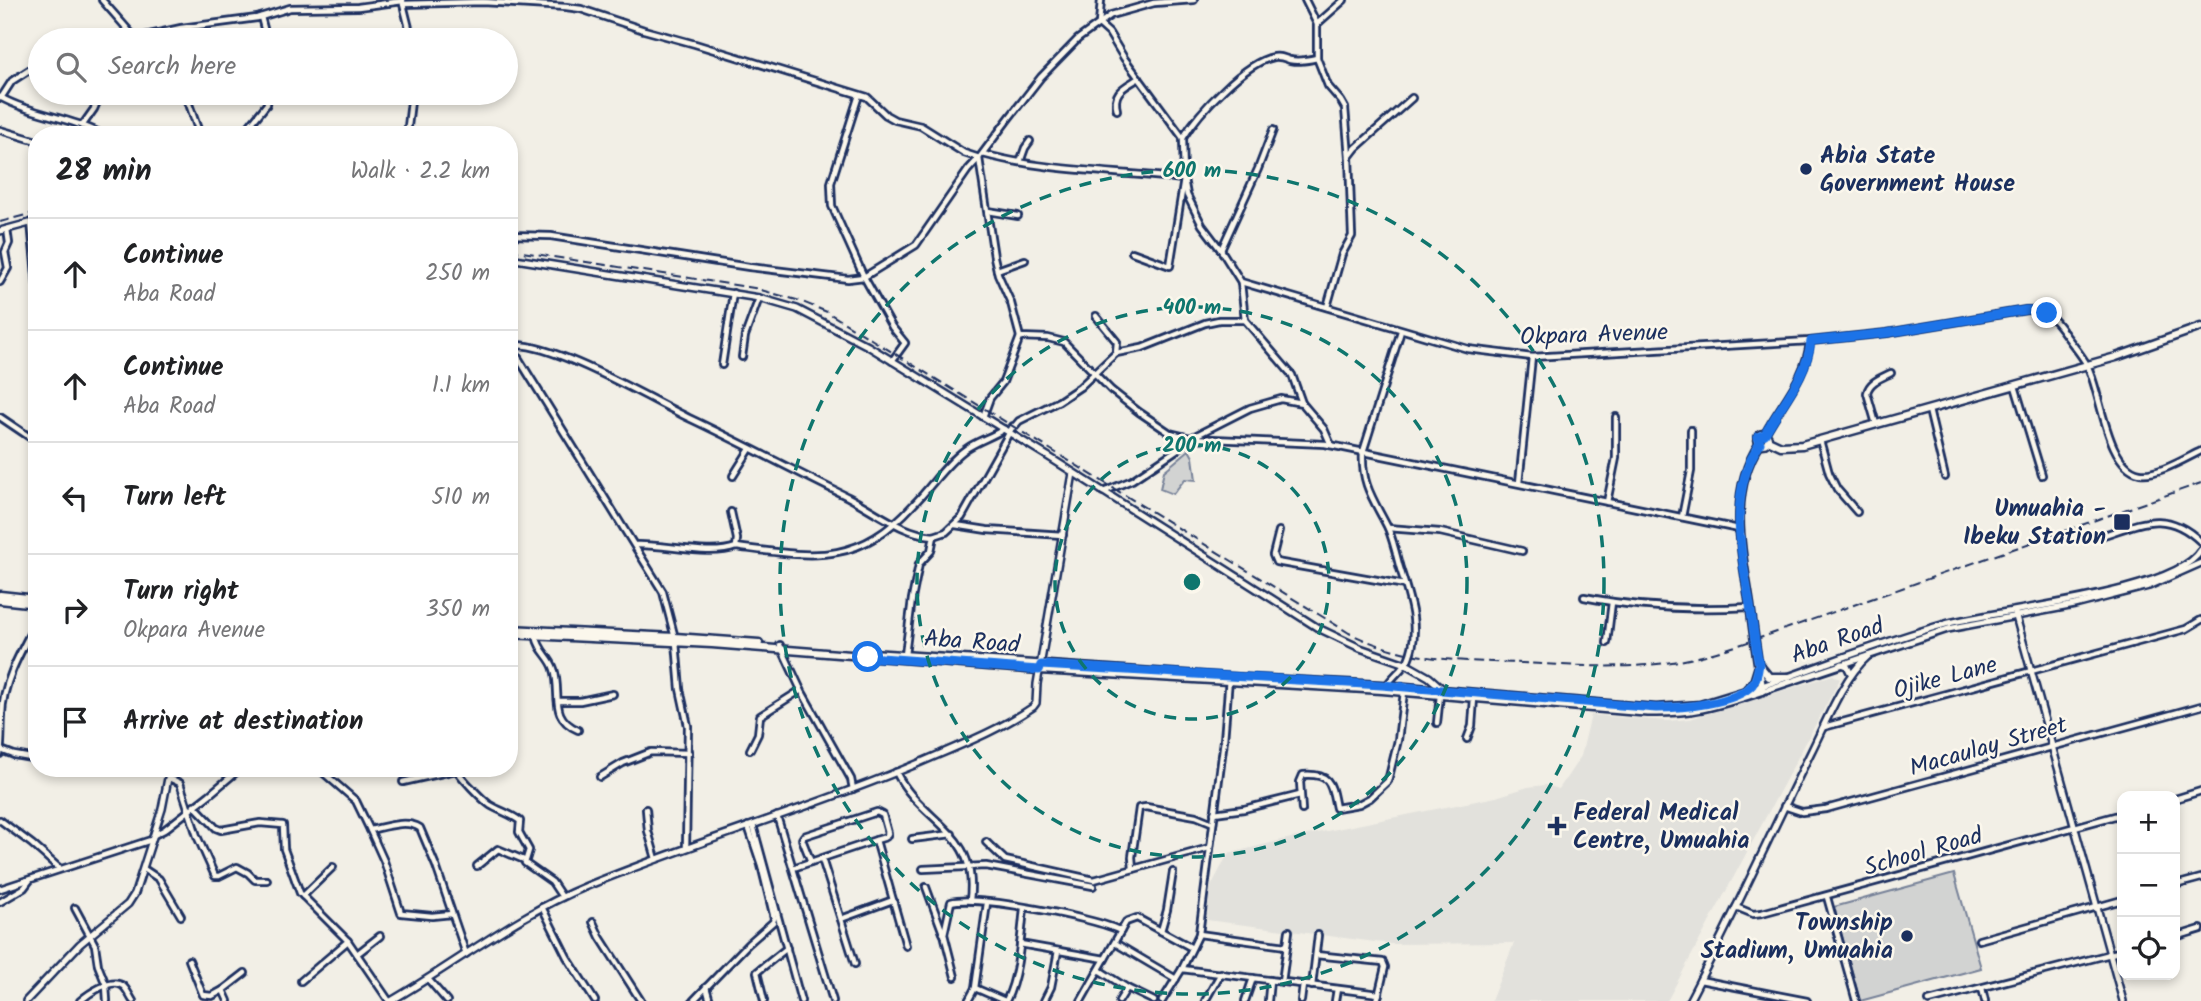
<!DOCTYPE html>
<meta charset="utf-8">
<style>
body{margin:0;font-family:Kalam,sans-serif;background:#f2f2f2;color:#202124}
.controls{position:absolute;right:21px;bottom:21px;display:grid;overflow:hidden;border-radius:14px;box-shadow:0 4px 10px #0003}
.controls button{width:63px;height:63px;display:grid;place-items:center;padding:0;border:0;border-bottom:2px solid #e0e0e0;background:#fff;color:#202124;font:35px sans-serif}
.stop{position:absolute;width:21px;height:21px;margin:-16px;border:5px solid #1a73e8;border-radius:50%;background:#fff}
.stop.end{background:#1a73e8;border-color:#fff;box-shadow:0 2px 7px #0008}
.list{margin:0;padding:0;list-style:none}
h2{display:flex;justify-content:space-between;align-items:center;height:91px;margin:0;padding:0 28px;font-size:30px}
h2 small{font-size:23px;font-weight:400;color:#757577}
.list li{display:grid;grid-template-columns:46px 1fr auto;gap:21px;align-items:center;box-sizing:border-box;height:112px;padding:0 28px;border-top:2px solid #e0e0e0}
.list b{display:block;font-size:26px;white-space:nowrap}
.list p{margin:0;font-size:23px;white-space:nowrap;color:#757577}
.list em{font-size:23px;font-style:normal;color:#757577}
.icon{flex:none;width:38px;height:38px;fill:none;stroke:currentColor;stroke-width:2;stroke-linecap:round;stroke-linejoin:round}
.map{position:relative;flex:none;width:2201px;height:1001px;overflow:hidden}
.search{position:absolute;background:#fff;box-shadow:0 4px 10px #0003;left:28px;top:28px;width:490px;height:77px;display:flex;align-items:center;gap:18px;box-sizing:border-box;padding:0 24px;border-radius:38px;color:#757577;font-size:26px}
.panel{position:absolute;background:#fff;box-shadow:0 4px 10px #0003;left:28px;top:126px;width:490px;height:651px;border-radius:28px}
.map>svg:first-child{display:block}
.built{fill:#e2e1dc}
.green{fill:#d2d3d2;stroke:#768198;stroke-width:2}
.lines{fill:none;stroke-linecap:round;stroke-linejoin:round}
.street-casing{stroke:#1b2f5e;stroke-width:10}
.secondary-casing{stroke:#1b2f5e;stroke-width:10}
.primary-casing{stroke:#1b2f5e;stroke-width:11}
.street{stroke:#fbf7ec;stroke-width:4.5}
.secondary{stroke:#fbf7ec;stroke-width:5}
.primary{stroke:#fbf7ec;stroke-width:6}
.rail{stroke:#1b2f5e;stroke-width:2;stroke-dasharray:10 5;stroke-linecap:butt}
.route{stroke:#1a73e8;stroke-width:9}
.ring{fill:none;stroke:#0f766e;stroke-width:3.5;stroke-dasharray:12 9}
.poi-dot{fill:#1b2f5e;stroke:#fbf7ec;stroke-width:2.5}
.labels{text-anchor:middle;stroke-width:5;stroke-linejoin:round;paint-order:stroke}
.poi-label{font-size:24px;font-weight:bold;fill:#1b2f5e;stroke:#fbf7ec;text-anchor:start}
.street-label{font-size:24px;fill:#1b2f5e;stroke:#fbf7ec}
.centre{fill:#0f766e;stroke:#fbf7ec;stroke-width:3.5}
.ring-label{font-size:21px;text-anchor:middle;font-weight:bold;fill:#0f766e;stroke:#fbf7ec;stroke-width:5;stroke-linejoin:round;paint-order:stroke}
</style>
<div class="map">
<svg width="2201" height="1001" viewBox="0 0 2201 1001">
<rect width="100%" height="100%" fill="#f2efe6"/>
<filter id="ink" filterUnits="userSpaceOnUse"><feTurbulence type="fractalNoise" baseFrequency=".0143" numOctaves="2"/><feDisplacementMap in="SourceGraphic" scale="14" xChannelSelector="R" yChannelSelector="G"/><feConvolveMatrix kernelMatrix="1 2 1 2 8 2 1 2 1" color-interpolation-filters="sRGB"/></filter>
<g filter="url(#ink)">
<polygon class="built" points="1833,675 1840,679 1667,1001 1491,1001 1514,943 1391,944 1207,920 1209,890 1228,854 1282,840 1496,797 1528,787 1546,785 1559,789 1581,756 1591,715 1667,721 1690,719"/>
<g class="green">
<polygon points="1189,450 1193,457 1196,480 1185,479 1173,494 1160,489 1164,471"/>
<polygon points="1954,874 1981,968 1860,1001 1834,907"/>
</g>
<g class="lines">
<defs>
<g id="street">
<polyline points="102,0 137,40"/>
<path d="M1101 0 1099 24 1109 33 1124 58 1183 138 1184 179 1187 195 1202 225 1221 250 1241 282 1468 349 1532 357 1810 341 1887 333 2026 310C2047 309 2054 318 2065 334 2072 344 2081 354 2087 365 2101 391 2106 467 2140 473 2157 476 2186 458 2201 451"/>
<polyline points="1305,0 1317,24"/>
<polyline points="1344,0 1317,24 1317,58 1328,86 1341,101 1345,108 1349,157"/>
<polyline points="403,4 483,2 566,7 581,9 644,30 695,44 867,97 886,115 895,120 921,126 964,153 979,158 994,257 998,274 1011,303 1020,337 1048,338 1064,342 1111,390 1139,412 1170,433 1191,438 1325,444 1739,529"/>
<polyline points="403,4 412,40"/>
<polyline points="261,17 267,40"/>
<polyline points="127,40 181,28 257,18 290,8 358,7 403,1"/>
<polyline points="181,93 189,104 200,135"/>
<polyline points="859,95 831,183 832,206 864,277 892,327 905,343 892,361"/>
<path d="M0 97C32 115 71 117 103 135"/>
<polyline points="1,98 12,81 40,63"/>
<path d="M1117 110C1112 91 1125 87 1139 78"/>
<polyline points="82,126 94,109 101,93"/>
<polyline points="0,130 37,141"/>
<polyline points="242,135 267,104 268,93"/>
<polyline points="407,135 412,93"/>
<path d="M1183 138C1198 113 1245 62 1274 57 1281 56 1284 58 1290 60 1299 62 1308 60 1317 58"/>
<path d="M983 154C1048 172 1117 171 1184 179L1170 266 1132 252"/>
<polyline points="1020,162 1025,148 1030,141"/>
<polyline points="988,211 1018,216"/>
<polyline points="31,222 37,286"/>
<polyline points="509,235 551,236 749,267 848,279 864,277 916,245 968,170 979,158 1009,118 1041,77 1078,39 1111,15 1154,3 1194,0"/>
<polyline points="1221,250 1258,169 1273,130"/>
<polyline points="997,270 1025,260"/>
<polyline points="0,282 8,268 5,252 9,243 7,229"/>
<polyline points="1241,283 1245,320 1292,375 1302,403 1324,429 1331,445"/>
<polyline points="1327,307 1342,254 1352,236 1349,157 1356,148 1412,98"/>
<polyline points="1096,316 1117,342 1116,353"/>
<polyline points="509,343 663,592 676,642 680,689 688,726 686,848"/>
<path d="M511 346C546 338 655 402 691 419 744 444 796 472 848 497 877 512 901 533 934 536"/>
<polyline points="742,357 745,336 759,298"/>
<polyline points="722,365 733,293"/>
<polyline points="2015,386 2042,475"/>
<polyline points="1929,410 1945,477"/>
<polyline points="0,417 34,440"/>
<polyline points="983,417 990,398 1003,382 1020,337"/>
<path d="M1876 424 1867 393C1869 382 1881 378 1891 373"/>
<path d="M1765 434C1781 403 1807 377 1810 341"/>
<polyline points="1820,440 1829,473 1837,489 1857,512"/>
<polyline points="733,476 750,449"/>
<polyline points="1519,483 1532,357"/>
<polyline points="1103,492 1132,480 1178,449 1191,438 1250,408 1281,399 1302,403"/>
<polyline points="1607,502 1616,458 1616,417"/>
<polyline points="731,512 737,539 736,547"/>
<polyline points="1682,517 1691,471 1691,430"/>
<polyline points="955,525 987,530 1063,535"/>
<polyline points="1388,528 1440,532 1522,551"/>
<polyline points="1279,531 1273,555 1276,562 1405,585"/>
<path d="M2101 536C2141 523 2166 508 2201 542"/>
<path d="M636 545C666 544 710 557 736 547 813 557 857 567 914 504 931 487 946 463 966 449 977 441 992 437 1004 429"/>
<path d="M1584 597C1639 608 1695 610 1750 607"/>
<path d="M536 635C539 652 550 656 554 669 562 694 548 717 578 730"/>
<polyline points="1607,643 1612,602"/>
<polyline points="780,645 801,690 851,779 853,789"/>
<polyline points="905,655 912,599 919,564 931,551 934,536 946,532 962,517 1013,426 1014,427 1019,421 1059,401 1080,387 1116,353 1142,348 1205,323 1219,320 1245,320"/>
<path d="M1387 685C1393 676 1403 669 1408 660 1422 629 1408 595 1399 565 1396 553 1393 540 1388 528 1374 500 1361 485 1363 452L1401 331"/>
<polyline points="558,701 580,701 613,694"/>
<polyline points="1437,723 1440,695"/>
<polyline points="1824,727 2186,629 2201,620"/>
<polyline points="1467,739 1472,726 1474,698"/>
<polyline points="1,750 14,755 37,759"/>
<polyline points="750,750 758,734 760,716 801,690"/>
<path d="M0 754C2 740 1 728 2 715 2 683 22 649 37 621"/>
<path d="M318 768 356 801 370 830C385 827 406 819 420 828L436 866 466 954"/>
<path d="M456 768C458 775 483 800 490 805 500 811 511 814 520 821L519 832 529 850 525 863 552 882 562 897"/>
<path d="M896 772C921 823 979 830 970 900"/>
<polyline points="600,777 623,763 651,752 689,753"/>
<polyline points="169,778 180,783 197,836 215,876 219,876 237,867 248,873 255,880 267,880"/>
<polyline points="403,782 456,770"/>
<polyline points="2175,799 2201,791"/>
<polyline points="194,805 216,828 221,830 260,823 283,825 284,849 300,893 348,941 389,1001"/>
<polyline points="1784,806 1802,812 1826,809 2201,706"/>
<polyline points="646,809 648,831 656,859"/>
<path d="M1302 810 1300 782 1303 775C1332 773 1331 785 1336 808L1359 804 1370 798 1388 781 1398 740 1404 692"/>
<polyline points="1214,813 1244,809 1300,795"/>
<polyline points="777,816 833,1001"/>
<polyline points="0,820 32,844 59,868"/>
<polyline points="753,825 801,1001"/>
<polyline points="370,830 384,861 401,913 432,916 452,914"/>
<polyline points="154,835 164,830 209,795 241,768"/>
<polyline points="912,839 952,834"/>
<polyline points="876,840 906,946"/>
<polyline points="986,842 1005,860 1094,880 1209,848"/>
<polyline points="822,859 855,964"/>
<polyline points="477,866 498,849 524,860"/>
<polyline points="793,868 876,840 886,837 888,833 883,815 877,812 804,836 802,839 811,862"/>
<polyline points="144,869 159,879 181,916"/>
<polyline points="923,869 986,866 1093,886"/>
<polyline points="1133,869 1132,857 1139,808 1146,807 1196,816 1213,823"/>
<polyline points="2175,885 2201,878"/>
<polyline points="926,887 943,933"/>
<polyline points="0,889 151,840"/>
<polyline points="303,896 333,867"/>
<polyline points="1827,897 1856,1001"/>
<polyline points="0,902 24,888 30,880"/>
<polyline points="542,907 567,957 595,1001"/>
<polyline points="1736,907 1753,914 1762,913 2122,814"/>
<polyline points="75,908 95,945 98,965 106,985 107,1001"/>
<polyline points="841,919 893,900"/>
<polyline points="593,922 600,937 641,1001"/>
<polyline points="1161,931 1167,910 1173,872"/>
<polyline points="1199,934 1286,946"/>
<polyline points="2175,937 2201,929"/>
<polyline points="1979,940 2122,900"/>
<polyline points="1115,943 1176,979"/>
<polyline points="1020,944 1105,959"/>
<polyline points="357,954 380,936"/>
<polyline points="1316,955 1383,962 1385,967 1377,1001"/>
<polyline points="189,960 203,995 212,996 223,990"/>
<polyline points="1182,969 1379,994"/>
<polyline points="1099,970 1127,988 1154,1001"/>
<path d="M955 977 944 934 951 902C977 895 1096 918 1121 931"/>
<polyline points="428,979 447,1001"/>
<polyline points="1700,980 1807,1001"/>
<polyline points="301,981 348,941"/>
<polyline points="1282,982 1289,931"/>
<polyline points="1312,986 1318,935"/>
<polyline points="706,987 710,1001"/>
<polyline points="975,988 1005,1001"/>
<polyline points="1982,988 1985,1001"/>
<path d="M80 1001C88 994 112 977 123 986 127 989 130 997 133 1001"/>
<polyline points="228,1001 223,990 245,973"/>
<polyline points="693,1001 748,944 773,922 774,918 761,865 748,826"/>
<polyline points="764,1001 757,972 787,948"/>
<polyline points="968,1001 975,988 987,903"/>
<path d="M1006 1001C1019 976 1021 936 1024 908"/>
<polyline points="1044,1001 1051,987 1058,951"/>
<polyline points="1081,1001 1126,922 1137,918 1192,948"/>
<polyline points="1119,1001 1127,988"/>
<polyline points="1162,1001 1182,969 1199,934 1224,740 1229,678"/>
<polyline points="1205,1001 1221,973"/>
<polyline points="1245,1001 1253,978"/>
<polyline points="1268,1001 1270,980"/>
<polyline points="1301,1001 1303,985"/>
<polyline points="1335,1001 1337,989"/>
<polyline points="1929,1001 2122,951"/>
</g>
<g id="secondary">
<polyline points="0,231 37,221"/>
<polyline points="509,258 759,298 797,309 868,346 1049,457 1318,628 1360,648 1406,664 1429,677 1445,691"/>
<polyline points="2015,613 2123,1001"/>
<polyline points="1842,664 1847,666 1850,672"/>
<path d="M1762 686C1824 665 1886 640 1949 623 1999 610 2177 593 2201 550"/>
<polyline points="1763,691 1948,629 2075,605 2149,586 2201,563"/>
<polyline points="26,1001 80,944 128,904 135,893 162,809 170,768"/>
<path d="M391 1001C457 963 516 915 587 886 696 841 810 809 919 763 958 746 998 731 1033 707L1036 703 1037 684 1073 473"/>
<path d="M1689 1001C1732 919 1770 835 1811 752 1826 722 1843 678 1868 656"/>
</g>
<g id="primary">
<circle cx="1763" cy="439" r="5"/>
<polyline points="1768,440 1781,446 1802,445 2116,357 2201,327"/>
<polyline points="0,595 37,599"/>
<polyline points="0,600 37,604"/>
<polyline points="509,629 675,637 759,643"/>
<path d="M509 634 712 644 1039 670 1382 690 1639 712C1689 715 1718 706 1763 691 1757 663 1754 634 1750 605 1742 551 1727 493 1760 443"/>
<polyline points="857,652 1229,677 1382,685 1656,708 1700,705 1762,686"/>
<polyline points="1760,666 1769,677 1788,677"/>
<polyline points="1747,689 1754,682 1758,669"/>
</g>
</defs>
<use href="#street" class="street-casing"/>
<use href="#secondary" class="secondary-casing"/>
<use href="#primary" class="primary-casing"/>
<use href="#street" class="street"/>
<use href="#secondary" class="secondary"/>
<use href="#primary" class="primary"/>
<g class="rail">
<polyline points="0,222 37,212"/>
<path d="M509 250 754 288 800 301 827 312 1349 633C1407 661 1459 661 1522 663 1571 665 1622 670 1672 662 1700 658 1727 649 1754 640L2201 483"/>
</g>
</g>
</g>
<g class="lines" filter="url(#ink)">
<path class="route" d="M868 657 1039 670 1041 665 1382 685 1656 708C1680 708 1735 704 1752 685 1757 679 1758 671 1759 664 1755 644 1753 625 1750 605 1741 551 1727 493 1760 443L1758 437 1765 434C1781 404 1807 377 1811 341L1887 333 2026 310H2041L2047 313"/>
</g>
<g class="ring">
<circle cx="1192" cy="582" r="137"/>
<circle cx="1192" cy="582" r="275"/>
<circle cx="1192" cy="582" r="412"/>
</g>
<g class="poi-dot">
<circle cx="1806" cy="169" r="7"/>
<rect x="2113" y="513" width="18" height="18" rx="3.5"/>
<path d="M1553.5 815.5h7v7h7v7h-7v7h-7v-7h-7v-7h7z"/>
<circle cx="1907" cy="936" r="7"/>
</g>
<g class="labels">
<g class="poi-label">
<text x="1820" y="163">Abia State<tspan x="1820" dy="28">Government House</tspan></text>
<text x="2106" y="516" text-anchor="end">Umuahia -<tspan x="2106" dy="28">Ibeku Station</tspan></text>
<text x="1573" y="820">Federal Medical<tspan x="1573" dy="28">Centre, Umuahia</tspan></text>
<text x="1893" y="930" text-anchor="end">Township<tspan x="1893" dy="28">Stadium, Umuahia</tspan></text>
</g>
<g class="street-label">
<text transform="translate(1594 334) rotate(-2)" y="8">Okpara Avenue</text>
<text transform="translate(1837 640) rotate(-19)" y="8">Aba Road</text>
<text transform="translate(972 641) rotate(4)" y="8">Aba Road</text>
<text transform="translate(1945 677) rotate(-15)" y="8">Ojike Lane</text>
<text transform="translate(1988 746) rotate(-16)" y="8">Macaulay Street</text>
<text transform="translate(1923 851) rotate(-16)" y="8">School Road</text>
</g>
</g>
<circle cx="1192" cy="582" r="10" class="centre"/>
<g class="ring-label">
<text x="1192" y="177">600 m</text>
<text x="1192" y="314">400 m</text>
<text x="1192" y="452">200 m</text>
</g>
</svg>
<div class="controls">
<button>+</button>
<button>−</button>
<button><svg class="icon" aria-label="locate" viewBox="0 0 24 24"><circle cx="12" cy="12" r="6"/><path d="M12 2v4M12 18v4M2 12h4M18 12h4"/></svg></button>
</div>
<div class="stop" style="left:868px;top:657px"></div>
<div class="stop end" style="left:2047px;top:313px"></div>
<div class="search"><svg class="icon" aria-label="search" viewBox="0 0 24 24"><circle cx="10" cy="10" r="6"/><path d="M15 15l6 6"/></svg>Search here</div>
<section class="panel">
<h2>28 min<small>Walk · 2.2 km</small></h2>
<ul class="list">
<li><svg class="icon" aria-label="ahead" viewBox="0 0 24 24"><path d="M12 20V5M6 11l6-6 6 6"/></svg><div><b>Continue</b><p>Aba Road</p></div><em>250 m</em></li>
<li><svg class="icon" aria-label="ahead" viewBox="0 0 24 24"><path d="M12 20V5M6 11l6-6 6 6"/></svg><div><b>Continue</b><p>Aba Road</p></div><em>1.1 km</em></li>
<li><svg class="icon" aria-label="left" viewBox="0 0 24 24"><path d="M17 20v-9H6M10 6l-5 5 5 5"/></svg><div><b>Turn left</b></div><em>510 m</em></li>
<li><svg class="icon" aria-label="right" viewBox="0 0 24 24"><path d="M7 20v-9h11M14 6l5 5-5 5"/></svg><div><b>Turn right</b><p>Okpara Avenue</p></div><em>350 m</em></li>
<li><svg class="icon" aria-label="arrive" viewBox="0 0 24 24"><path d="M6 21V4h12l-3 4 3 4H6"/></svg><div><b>Arrive at destination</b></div></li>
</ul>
</section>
</div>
